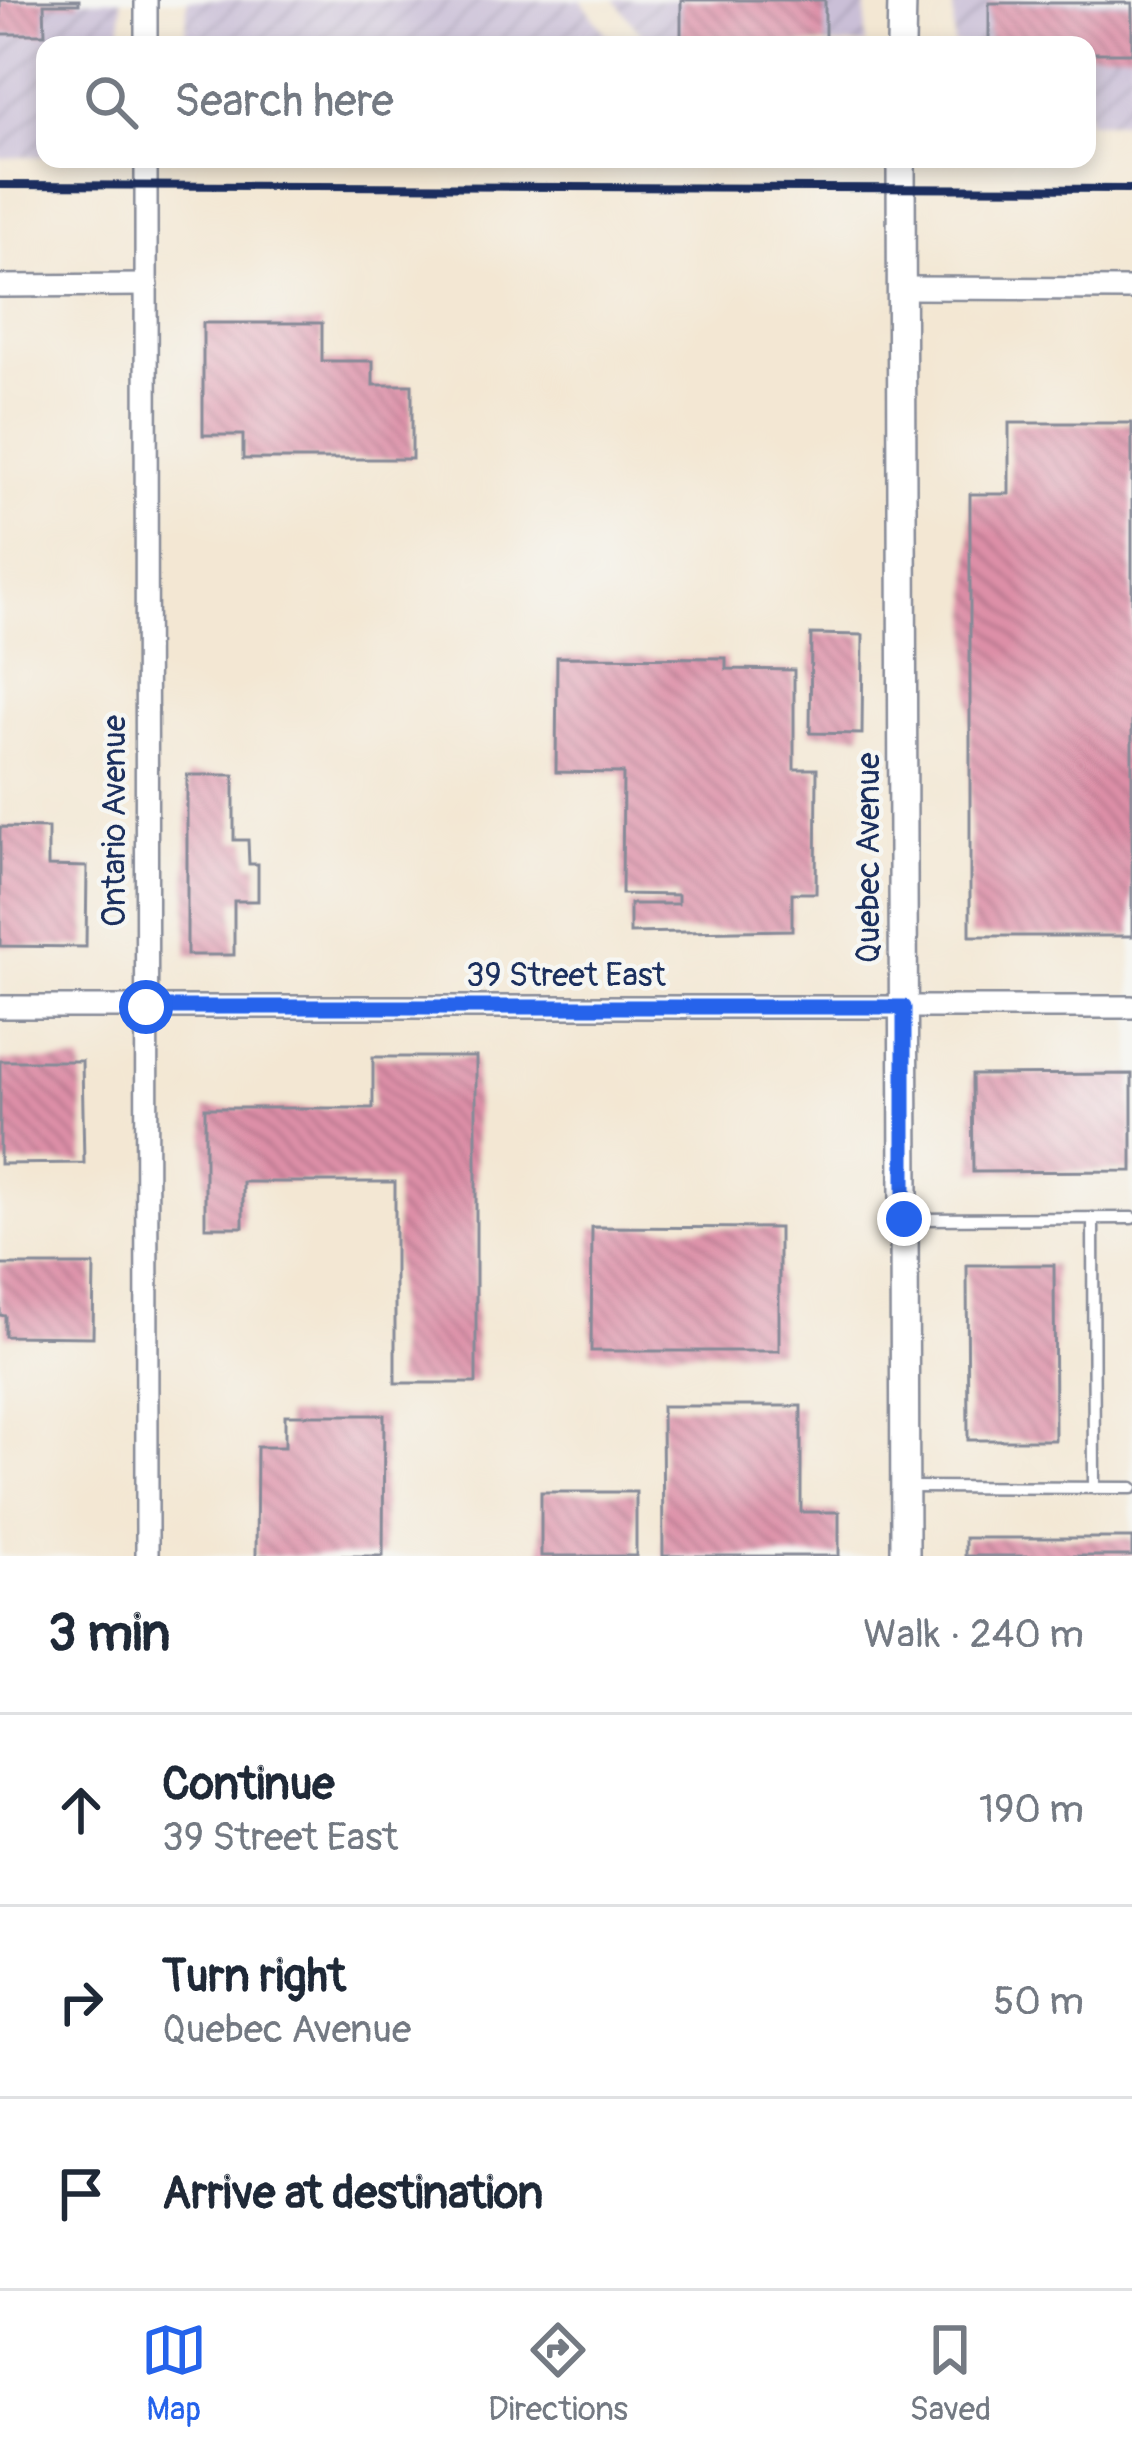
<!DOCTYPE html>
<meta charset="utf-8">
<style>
body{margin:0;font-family:Pangolin,sans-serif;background:#f2f2f3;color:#1f2937}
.stop{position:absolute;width:36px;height:36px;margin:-27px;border:9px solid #2563eb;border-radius:50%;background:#fff}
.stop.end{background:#2563eb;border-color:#fff;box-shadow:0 3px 12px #0008}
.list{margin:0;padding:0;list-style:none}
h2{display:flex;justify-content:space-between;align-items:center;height:156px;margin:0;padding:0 48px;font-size:51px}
h2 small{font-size:39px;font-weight:400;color:#747a83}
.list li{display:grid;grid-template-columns:78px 1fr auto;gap:36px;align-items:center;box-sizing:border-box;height:192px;padding:0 48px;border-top:3px solid #e0e1e3}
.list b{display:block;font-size:45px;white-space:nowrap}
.list p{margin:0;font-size:39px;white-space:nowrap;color:#747a83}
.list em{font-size:39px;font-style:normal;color:#747a83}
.icon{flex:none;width:66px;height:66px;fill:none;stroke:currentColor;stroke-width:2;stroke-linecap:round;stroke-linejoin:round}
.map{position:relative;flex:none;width:1132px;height:1556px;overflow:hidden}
.search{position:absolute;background:#fff;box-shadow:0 6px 18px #0003;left:36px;right:36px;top:36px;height:132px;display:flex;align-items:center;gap:30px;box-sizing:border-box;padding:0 42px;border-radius:24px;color:#747a83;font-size:45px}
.sheet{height:732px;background:#fff}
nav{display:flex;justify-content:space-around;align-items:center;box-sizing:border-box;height:168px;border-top:3px solid #e0e1e3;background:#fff;font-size:33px;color:#747a83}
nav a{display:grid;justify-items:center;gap:6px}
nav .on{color:#2563eb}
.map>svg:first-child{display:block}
.industrial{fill:url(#industrial-furrows)}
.building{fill:url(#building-back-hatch)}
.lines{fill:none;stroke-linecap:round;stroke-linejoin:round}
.service-casing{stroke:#878b98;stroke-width:15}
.minor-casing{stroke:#878b98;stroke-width:26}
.tertiary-casing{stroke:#878b98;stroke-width:32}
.service{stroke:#fff;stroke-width:10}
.minor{stroke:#fff;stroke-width:21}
.tertiary{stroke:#fff;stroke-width:27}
.rail{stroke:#1b2f5e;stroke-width:8}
.route{stroke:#2563eb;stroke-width:15}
.labels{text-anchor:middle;stroke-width:9;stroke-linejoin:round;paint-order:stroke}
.street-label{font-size:33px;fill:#1b2f5e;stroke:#f6f6f2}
</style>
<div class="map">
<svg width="1132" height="1556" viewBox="0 0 1132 1556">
<defs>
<pattern id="industrial-furrows" width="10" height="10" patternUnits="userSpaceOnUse" patternTransform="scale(3)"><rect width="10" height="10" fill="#cabfd7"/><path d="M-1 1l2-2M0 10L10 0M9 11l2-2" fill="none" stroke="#ada4bb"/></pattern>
<pattern id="building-back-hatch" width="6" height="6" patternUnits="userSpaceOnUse" patternTransform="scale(3)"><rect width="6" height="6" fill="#dd8fa7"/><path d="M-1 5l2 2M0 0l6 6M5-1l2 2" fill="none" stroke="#b2758b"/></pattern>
</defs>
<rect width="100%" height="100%" fill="#f6f6f2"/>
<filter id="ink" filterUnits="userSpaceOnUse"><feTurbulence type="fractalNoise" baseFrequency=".00833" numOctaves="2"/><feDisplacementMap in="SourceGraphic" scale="24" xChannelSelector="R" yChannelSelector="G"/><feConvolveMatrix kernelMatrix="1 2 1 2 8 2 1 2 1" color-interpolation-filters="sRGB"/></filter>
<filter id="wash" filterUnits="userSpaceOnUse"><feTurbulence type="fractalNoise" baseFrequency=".004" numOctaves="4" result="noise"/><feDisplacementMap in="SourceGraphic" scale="48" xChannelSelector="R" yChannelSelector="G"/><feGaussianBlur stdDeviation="2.7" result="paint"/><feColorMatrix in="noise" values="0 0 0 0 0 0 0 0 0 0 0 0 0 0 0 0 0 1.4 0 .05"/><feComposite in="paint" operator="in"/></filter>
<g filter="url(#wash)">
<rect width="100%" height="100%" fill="#f3e7d3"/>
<g class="industrial">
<polygon points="0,0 121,0 121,45 45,45 45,156 0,158"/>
<polygon points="187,0 581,0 605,32 621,45 186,45"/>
<polygon points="614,0 866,0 866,45 651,45"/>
<polygon points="953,0 1132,0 1132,122 1087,122 1087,45 954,45"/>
</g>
<g id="blocks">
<g class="building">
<polygon points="0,0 79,0 79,4 44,4 45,34 0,34"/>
<rect x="681" y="0" width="144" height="45"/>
<polygon points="989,3 1132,3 1132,53 1087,53 1087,45 989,45"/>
<polygon points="203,323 322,323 322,361 373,361 373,385 412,385 412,459 243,459 243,435 203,435"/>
<polygon points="1009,423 1132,423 1132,936 970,936 970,494 1009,494"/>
<polygon points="811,634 863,635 862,734 810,733"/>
<polygon points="557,657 726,658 726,669 794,670 794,769 817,769 816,893 792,893 792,930 630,933 630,904 678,904 678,895 622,894 623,773 556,772"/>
<polygon points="187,775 234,775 234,840 248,840 249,864 258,864 258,901 234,901 234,955 187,955"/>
<polygon points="0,827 48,828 48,866 87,867 86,947 0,946"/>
<polygon points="373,1057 476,1057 476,1383 395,1383 395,1182 243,1182 243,1227 205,1227 205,1108 373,1108"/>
<polygon points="0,1061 82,1061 84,1163 0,1164"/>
<polygon points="1132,1074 1132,1171 973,1172 972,1075"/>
<polygon points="592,1227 779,1228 779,1351 591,1351"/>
<polygon points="0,1265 94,1265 93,1337 5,1336 5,1316 0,1315"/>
<polygon points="967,1265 1054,1265 1055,1440 968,1440"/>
<polygon points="662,1406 801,1406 801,1512 839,1512 839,1556 663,1556"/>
<polygon points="285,1415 384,1415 383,1556 256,1556 257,1447 285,1447"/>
<rect x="541" y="1492" width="95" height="64"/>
<rect x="965" y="1538" width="167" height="18"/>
</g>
</g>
</g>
<g filter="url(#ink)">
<use href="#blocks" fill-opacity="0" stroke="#878b98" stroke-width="3"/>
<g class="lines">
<defs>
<g id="service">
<polyline points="1093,1218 1094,1488"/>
<polyline points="907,1219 1132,1218"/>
<polyline points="908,1487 1132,1488"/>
</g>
<g id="minor">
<polyline points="146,0 146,45"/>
<polyline points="146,159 147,1556"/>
<polyline points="0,286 147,285"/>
<polyline points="901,288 1132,289"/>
<polyline points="0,1007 1132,1007"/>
</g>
<g id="tertiary">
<polyline points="901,45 902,0"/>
<polyline points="901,159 905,1556"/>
</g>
</defs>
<use href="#service" class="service-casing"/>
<use href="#minor" class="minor-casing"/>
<use href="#tertiary" class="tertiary-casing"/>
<use href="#service" class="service"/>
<use href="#minor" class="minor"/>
<use href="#tertiary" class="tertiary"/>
<polyline class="rail" points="0,185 1132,189"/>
</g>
</g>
<g class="lines" filter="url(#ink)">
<polyline class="route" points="146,1007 904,1007 904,1219"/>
</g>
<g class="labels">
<g class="street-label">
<text transform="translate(113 821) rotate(-90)" y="12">Ontario Avenue</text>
<text transform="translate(867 858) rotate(-90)" y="12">Quebec Avenue</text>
<text x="566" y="986">39 Street East</text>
</g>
</g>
</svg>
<div class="stop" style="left:146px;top:1007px"></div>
<div class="stop end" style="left:904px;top:1219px"></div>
<div class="search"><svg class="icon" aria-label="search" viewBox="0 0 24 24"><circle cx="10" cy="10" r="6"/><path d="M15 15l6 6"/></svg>Search here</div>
</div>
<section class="sheet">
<h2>3 min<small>Walk · 240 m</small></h2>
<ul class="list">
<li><svg class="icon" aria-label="ahead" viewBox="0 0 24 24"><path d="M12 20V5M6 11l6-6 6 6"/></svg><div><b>Continue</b><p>39 Street East</p></div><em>190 m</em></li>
<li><svg class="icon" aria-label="right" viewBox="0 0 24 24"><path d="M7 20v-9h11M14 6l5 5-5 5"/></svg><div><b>Turn right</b><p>Quebec Avenue</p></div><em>50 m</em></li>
<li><svg class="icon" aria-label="arrive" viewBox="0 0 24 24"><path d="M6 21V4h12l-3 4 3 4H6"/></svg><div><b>Arrive at destination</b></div></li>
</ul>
</section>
<nav>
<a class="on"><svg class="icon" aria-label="map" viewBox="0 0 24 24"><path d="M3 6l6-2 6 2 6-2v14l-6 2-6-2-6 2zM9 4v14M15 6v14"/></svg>Map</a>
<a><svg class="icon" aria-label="directions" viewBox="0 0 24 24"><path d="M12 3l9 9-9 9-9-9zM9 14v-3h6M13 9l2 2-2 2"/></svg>Directions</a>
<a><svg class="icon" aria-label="saved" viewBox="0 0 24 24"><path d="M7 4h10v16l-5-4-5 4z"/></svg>Saved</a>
</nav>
